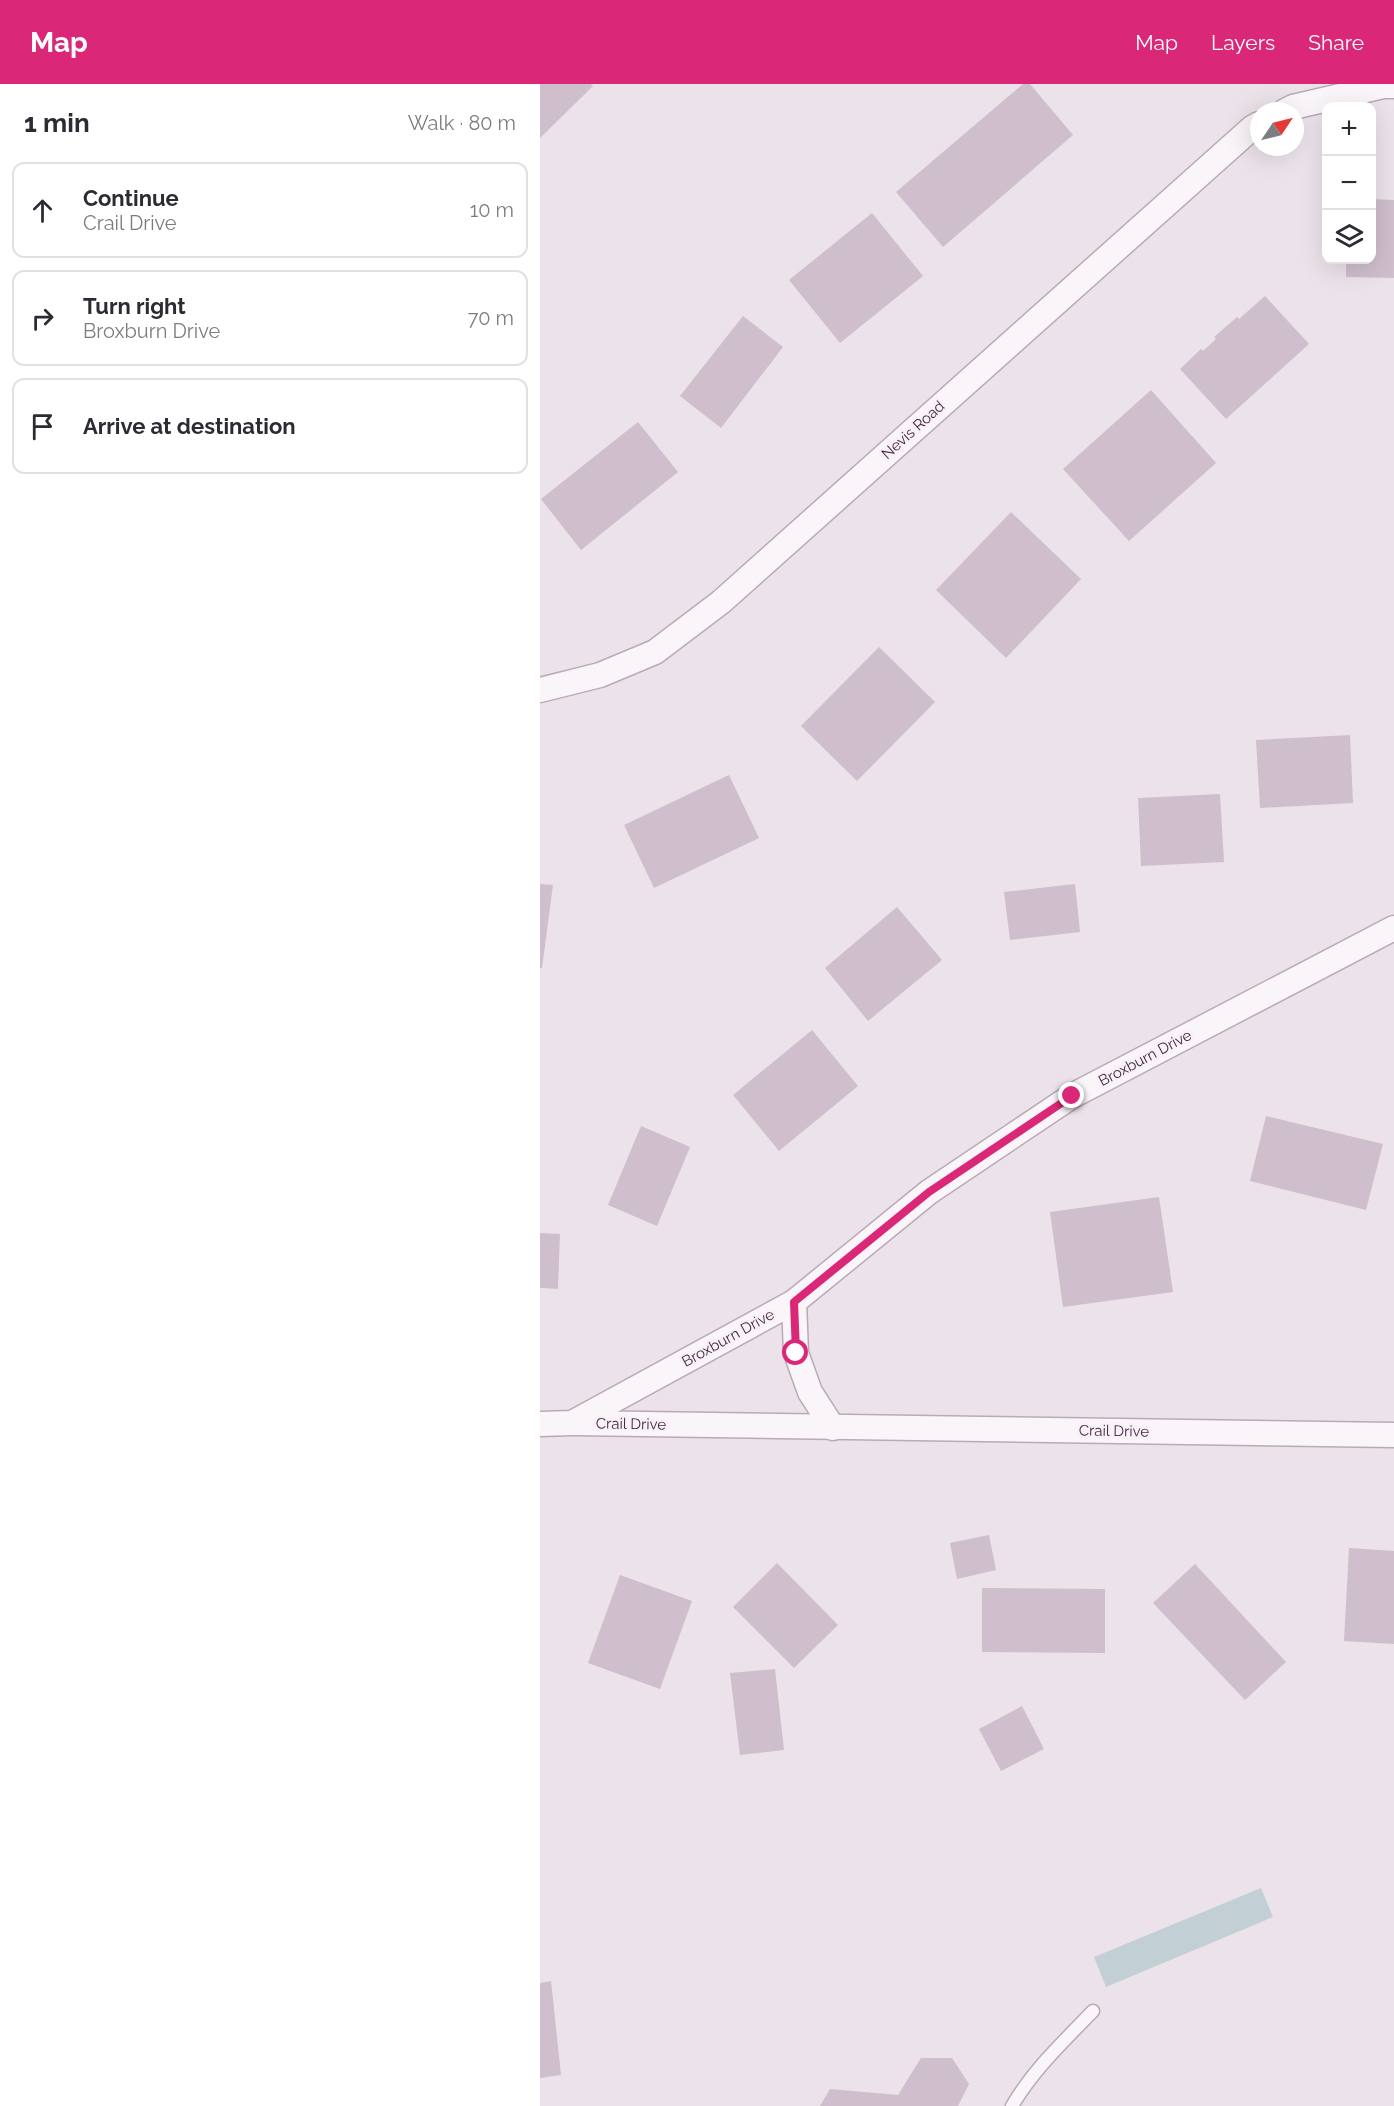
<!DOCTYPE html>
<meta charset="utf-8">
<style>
body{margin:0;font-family:Raleway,sans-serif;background:#f7f7f7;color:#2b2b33}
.controls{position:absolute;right:18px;top:18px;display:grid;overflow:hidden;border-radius:12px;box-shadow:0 6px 24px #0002}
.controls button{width:54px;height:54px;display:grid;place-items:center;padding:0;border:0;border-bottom:2px solid #e1e1e2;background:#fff;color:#2b2b33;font:30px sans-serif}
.compass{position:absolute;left:710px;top:18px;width:54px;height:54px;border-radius:50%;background:#fff;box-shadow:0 6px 24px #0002;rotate:55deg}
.stop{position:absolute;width:18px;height:18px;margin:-14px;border:4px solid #db2777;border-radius:50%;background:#fff}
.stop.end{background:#db2777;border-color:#fff;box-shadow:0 2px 6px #0008}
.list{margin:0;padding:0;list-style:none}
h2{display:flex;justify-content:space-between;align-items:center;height:78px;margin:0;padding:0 24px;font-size:26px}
h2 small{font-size:20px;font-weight:400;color:#7c7c81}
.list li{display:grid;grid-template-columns:39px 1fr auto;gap:18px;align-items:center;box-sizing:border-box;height:96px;margin:0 12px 12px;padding:0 12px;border:2px solid #e1e1e2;border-radius:12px}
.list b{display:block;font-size:22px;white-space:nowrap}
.list p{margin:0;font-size:20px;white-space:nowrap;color:#7c7c81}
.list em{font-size:20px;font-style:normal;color:#7c7c81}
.icon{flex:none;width:33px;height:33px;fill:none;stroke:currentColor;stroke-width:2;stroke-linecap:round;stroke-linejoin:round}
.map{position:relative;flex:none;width:854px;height:2022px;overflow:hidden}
header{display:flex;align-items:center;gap:36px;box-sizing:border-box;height:84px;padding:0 30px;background:#db2777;color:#fff}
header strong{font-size:28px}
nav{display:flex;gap:33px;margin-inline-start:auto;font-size:21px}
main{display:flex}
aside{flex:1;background:#fff}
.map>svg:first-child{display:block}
.green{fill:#c2d0d6}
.building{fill:#cfbecc}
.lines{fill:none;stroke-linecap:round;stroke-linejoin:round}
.service-casing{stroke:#baaab7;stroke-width:15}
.minor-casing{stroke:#baaab7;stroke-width:27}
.service{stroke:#f9f5f8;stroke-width:12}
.minor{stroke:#f9f5f8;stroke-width:24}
.route{stroke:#db2777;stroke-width:8}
.labels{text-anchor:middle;stroke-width:6;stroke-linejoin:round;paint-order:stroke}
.street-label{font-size:15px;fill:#452840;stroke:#f8f2f8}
</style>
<header>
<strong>Map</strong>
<nav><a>Map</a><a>Layers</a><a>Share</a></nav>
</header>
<main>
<aside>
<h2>1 min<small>Walk · 80 m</small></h2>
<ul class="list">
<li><svg class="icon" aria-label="ahead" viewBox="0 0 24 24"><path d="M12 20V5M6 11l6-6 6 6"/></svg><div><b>Continue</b><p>Crail Drive</p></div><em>10 m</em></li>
<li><svg class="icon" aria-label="right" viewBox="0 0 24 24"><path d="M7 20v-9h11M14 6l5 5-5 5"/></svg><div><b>Turn right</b><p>Broxburn Drive</p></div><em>70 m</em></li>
<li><svg class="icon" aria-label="arrive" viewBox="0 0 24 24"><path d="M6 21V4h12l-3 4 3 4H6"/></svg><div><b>Arrive at destination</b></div></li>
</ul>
</aside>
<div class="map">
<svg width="854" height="2022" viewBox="0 0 854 2022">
<rect width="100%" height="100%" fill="#ece2ea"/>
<polygon class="green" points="721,1804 733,1833 566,1903 554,1873"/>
<g class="building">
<polygon points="0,0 51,0 53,2 0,54"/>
<polygon points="483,0 490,0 533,51 403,163 356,108"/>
<polygon points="832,115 854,116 854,194 806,193 806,176 832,176"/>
<polygon points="332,129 383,192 300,259 249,196"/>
<polygon points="725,212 769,260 686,335 640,285 661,265 663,267 676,255 674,253 697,233 699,235"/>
<polygon points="203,232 243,263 181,344 140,312"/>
<polygon points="611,306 676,379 589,457 523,385"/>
<polygon points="98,338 138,388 41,466 1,415"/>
<polygon points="471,428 541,495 466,574 396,506"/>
<polygon points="339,563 395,618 317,697 261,642"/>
<polygon points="810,651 813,719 720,724 716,656"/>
<polygon points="189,691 219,754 114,804 84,741"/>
<polygon points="680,710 684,778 601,782 598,714"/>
<polygon points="0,800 13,801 2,884 0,884"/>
<polygon points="535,800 540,848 470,856 464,808"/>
<polygon points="357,823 402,876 328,937 285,884"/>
<polygon points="272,946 318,1002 239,1067 193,1011"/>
<polygon points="726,1032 843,1060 826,1126 710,1097"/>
<polygon points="101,1042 150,1063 117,1142 68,1121"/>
<polygon points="619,1113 633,1208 523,1223 510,1128"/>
<polygon points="0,1149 20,1150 18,1205 0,1204"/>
<polygon points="449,1451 456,1486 417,1495 410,1459"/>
<polygon points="809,1464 854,1467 854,1560 804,1557"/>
<polygon points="237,1479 298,1541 254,1584 193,1523"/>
<polygon points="655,1480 746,1578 705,1616 613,1519"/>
<polygon points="80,1491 152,1517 120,1605 48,1579"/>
<polygon points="442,1504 565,1505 565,1569 442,1568"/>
<polygon points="235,1585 244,1666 200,1671 190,1589"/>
<polygon points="482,1622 504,1665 461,1687 439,1645"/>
<polygon points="11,1897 21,1991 0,1994 0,1899"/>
<polygon points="381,1974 412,1974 429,2000 418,2022 280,2022 290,2005 358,2011"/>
</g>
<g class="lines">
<defs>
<path id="service" d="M472 2022C493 1986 524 1957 553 1927"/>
<g id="minor">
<polyline points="745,27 753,23 843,2 854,2"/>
<polyline points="0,606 60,591 115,568 181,518 712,44 719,40"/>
<polyline points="254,1218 256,1269 270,1308 293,1344"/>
<polyline points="35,1339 854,1351"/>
<polyline points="0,1340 32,1339 254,1218 389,1108 532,1012 854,844"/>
</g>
</defs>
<use href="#service" class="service-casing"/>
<use href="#minor" class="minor-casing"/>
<use href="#service" class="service"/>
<use href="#minor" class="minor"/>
</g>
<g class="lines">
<polyline class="route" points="256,1269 254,1218 389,1108 532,1012"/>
</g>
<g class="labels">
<g class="street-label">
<text transform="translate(373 346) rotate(-42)" y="5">Nevis Road</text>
<text transform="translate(605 974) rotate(-28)" y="5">Broxburn Drive</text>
<text transform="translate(188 1254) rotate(-29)" y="5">Broxburn Drive</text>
<text transform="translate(91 1340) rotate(1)" y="5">Crail Drive</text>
<text transform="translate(574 1347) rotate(1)" y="5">Crail Drive</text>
</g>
</g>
</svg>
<div class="controls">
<button>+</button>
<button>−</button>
<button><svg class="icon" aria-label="layers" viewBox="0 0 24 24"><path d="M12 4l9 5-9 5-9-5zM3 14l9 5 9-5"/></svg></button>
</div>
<svg class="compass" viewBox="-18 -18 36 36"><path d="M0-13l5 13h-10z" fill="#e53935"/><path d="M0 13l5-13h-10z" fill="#7c7c81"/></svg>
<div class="stop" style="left:256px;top:1269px"></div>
<div class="stop end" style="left:532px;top:1012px"></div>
</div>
</main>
